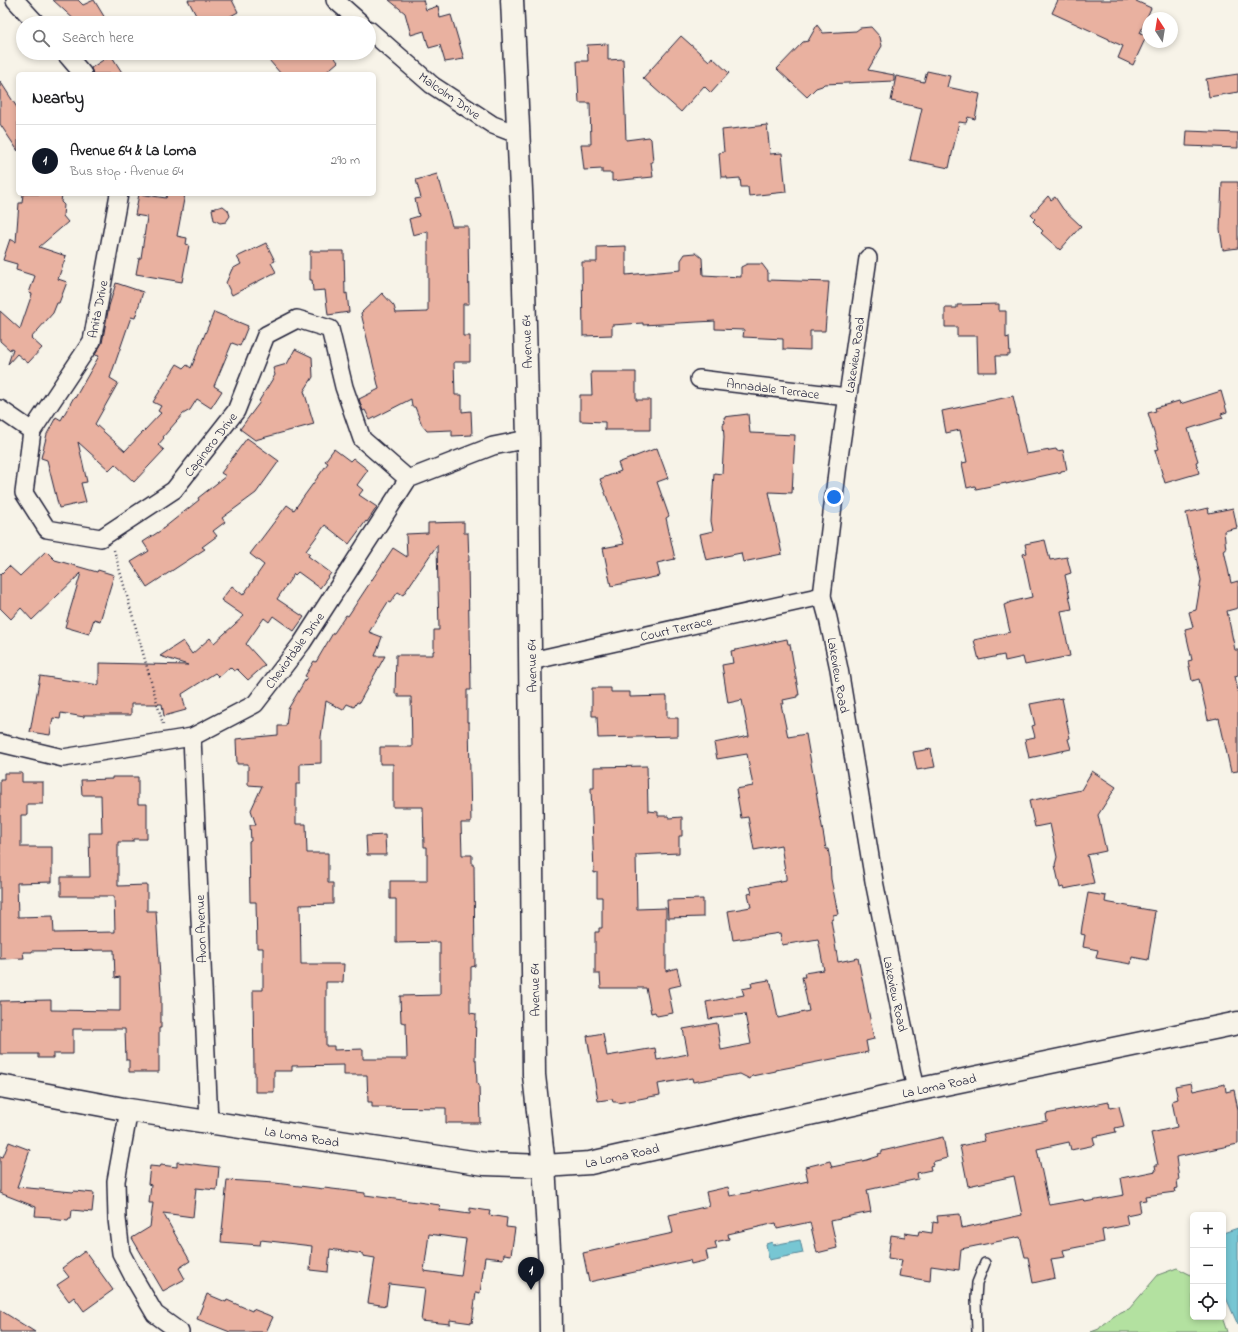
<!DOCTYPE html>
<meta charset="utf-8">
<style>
body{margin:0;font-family:"Indie Flower",sans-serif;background:#f6f6f6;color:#202124}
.controls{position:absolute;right:12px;bottom:12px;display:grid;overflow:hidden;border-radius:6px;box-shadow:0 2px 6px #0003}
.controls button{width:36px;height:36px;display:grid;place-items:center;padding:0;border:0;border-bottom:1px solid #e0e0e0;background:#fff;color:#202124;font:20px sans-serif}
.compass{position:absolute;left:1142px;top:12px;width:36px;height:36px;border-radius:50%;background:#fff;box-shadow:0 2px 6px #0003;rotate:348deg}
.you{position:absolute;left:834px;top:497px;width:14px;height:14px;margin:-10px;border:3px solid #fff;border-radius:50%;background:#1a73e8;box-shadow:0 0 0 6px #1a73e833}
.badge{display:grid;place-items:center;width:26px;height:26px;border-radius:50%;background:#111827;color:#fff;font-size:13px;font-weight:700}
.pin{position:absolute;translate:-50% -33px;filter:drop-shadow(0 1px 2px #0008)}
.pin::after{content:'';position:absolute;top:21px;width:14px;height:12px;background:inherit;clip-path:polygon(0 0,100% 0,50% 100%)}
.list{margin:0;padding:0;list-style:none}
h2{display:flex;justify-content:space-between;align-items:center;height:52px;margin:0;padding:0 16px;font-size:17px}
h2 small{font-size:13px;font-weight:400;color:#757577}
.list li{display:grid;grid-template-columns:26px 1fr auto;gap:12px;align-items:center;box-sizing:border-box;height:72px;padding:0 16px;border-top:1px solid #e0e0e0}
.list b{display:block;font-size:15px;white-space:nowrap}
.list p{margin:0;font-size:13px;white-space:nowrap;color:#757577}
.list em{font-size:13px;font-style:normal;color:#757577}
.icon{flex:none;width:22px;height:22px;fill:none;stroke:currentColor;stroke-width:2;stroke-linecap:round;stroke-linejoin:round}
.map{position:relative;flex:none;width:1238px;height:1332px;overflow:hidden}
.search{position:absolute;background:#fff;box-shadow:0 2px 6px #0003;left:16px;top:16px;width:360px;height:44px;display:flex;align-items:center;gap:10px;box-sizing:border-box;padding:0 14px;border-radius:22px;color:#757577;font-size:15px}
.panel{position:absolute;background:#fff;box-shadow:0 2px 6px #0003;left:16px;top:72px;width:360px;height:124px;border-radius:6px}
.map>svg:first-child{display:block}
.green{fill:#b3e1a0;stroke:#6a826e}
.water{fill:#77c6d3;stroke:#558496}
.building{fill:#e9b1a0;stroke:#22223b;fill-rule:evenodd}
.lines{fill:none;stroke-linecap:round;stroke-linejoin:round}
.lane-casing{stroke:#22223b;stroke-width:12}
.street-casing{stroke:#22223b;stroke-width:20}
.secondary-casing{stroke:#22223b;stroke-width:25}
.path{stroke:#22223b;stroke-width:2.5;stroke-dasharray:1 3;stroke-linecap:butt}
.lane{stroke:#f7f3e8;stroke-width:9}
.street{stroke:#f7f3e8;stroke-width:17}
.secondary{stroke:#f7f3e8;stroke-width:22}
.labels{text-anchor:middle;stroke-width:4;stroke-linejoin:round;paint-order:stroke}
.street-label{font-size:13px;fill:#22223b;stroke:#f7f3e8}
</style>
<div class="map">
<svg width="1238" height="1332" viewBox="0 0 1238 1332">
<rect width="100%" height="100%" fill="#f7f3e8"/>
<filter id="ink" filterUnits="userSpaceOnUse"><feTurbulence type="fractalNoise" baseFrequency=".025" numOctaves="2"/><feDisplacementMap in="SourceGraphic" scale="8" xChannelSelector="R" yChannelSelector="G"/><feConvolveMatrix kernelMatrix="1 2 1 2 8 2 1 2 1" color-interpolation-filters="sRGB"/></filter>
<g filter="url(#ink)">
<polygon class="green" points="1177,1268 1193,1276 1193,1317 1222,1317 1227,1332 1091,1332 1099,1329 1103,1324 1120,1312 1129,1309 1158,1275"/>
<g class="water">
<polygon points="1238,1228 1238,1325 1223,1291 1223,1233"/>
<polygon points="800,1240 803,1253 769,1260 766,1244 772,1242 773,1245"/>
</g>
<g class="building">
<polygon points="53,0 78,0 83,5 94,0 108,23 78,23"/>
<polygon points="188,0 232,0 238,12 218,23 200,23"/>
<polygon points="389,0 423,0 426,10 438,6 440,18 451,15 464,59 445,62 440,45 429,48 424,31 411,35 405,13"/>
<polygon points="1058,0 1134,0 1151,8 1140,33 1147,35 1133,65 1118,58 1123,46 1109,40 1109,39 1052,13"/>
<polygon points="817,25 823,33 856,31 860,28 871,27 880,37 882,46 868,70 894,75 894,81 824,84 822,86 816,88 807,97 777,69 803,42 808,41"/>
<polygon points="681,36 709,61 712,57 729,73 711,93 704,86 681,112 643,78"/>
<polygon points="608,44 608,60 623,59 626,140 649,137 651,139 653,162 651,162 653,177 612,181 612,173 602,173 602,169 584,170 581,144 591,144 590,103 579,103 577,61 588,61 587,45"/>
<polygon points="263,53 331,53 338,62 324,74 281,74"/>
<polygon points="111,55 123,74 93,74 91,68"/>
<polygon points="927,71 950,76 947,87 980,94 975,119 968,117 966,123 959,122 949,168 910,160 922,108 891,101 896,76 924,82"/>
<polygon points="1238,74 1238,92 1209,97 1206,79"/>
<polygon points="0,81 18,109 18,151 0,124"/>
<polygon points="767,125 770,154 782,153 786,192 749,196 748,187 741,187 740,178 727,179 727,177 721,177 719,153 724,152 722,130"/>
<polygon points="1187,131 1238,133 1238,148 1186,146"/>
<polygon points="437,174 439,182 440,182 452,226 468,226 469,304 463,304 463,336 470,336 470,362 454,362 455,395 462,395 462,412 471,411 472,435 452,436 452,430 427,431 422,425 415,407 412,407 411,399 370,420 365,410 363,411 359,399 379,389 361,313 382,293 394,306 396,313 428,312 428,231 413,235 409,219 419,216 415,199 421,198 416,180"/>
<polygon points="1222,182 1238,182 1238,248 1223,250 1220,229"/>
<polygon points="23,194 62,194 61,202 64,205 63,216 68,222 39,247 66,256 58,279 67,282 59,303 57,303 53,313 31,338 42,348 28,363 17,354 8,364 13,349 11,348 10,350 0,341 0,311 20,329 32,294 29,293 35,276 16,270 17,264 3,260 10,239 16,242 19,203 22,203"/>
<polygon points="139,194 166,198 167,194 185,194 177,236 187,238 186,244 189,245 182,282 136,274 139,258 141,258 147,217 135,215"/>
<polygon points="1048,196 1051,200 1055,197 1063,209 1081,226 1060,250 1041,233 1043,231 1033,221 1035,219 1031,215"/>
<polygon points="223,206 228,210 230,216 226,222 220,223 214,220 212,209"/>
<polygon points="266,243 275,261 271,263 276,272 232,295 226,283 232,269 241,264 237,257"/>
<polygon points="626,246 626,275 681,270 681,260 685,254 696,253 702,258 703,275 741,277 741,267 747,264 762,264 768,272 768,280 829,282 825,331 810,331 810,350 783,349 783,339 743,337 744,330 715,329 715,321 643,325 643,323 612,325 612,335 583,336 582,262 597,262 597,247"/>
<polygon points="310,251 344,251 345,294 347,293 349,312 328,315 325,290 313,291 312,280 310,280"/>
<polygon points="116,283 143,292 135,318 131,317 110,378 118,383 95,424 125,451 161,413 158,411 161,406 153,402 177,364 184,368 187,365 191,368 214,312 248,326 240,346 232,343 214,386 222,391 211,408 197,399 190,410 183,414 163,437 164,438 158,445 164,450 134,482 115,464 109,470 78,442 87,482 81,483 86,502 59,508 47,460 41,458 47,434 56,417 61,420 74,397 75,398 99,356 95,355 102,343 109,306"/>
<polygon points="999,304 999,311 1006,311 1006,338 1009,337 1010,355 1007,355 1007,356 996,356 997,372 978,372 977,336 957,336 957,327 945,327 945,308 957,308 957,305"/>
<polygon points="295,349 312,357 313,377 304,391 314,424 255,440 240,429 260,402 259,401 275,375 273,368 287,364"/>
<polygon points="591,372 636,372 636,400 650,400 650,430 605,430 605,422 580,421 580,395 592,395"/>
<polygon points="1221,391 1227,412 1221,414 1223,418 1188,429 1198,461 1196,462 1199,473 1165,483 1155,450 1159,449 1148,413 1156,411 1155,408 1179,401 1180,404"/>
<polygon points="1013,396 1026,454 1056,449 1057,451 1063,450 1067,470 1061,471 1061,472 1006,484 1006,483 976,489 975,486 967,488 962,463 967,462 960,430 946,433 942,411"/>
<polygon points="748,414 750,433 795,435 792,493 769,492 782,554 743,562 741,553 706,560 700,534 713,531 711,521 714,473 722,474 724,437 723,424 725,423 724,417"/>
<polygon points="247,438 279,461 256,493 222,518 225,522 213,531 217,536 202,547 205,549 147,587 131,562 149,551 143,542 160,531 199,500 198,498 226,476 221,473"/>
<polygon points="657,448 668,478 657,482 669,516 666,518 675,559 657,563 660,576 611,586 603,548 624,544 600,479 621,471 618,463"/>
<polygon points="334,449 350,461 353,458 368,470 357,485 363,490 359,495 377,507 367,522 366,521 349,544 325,525 306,551 310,554 308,556 331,573 320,588 298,572 295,575 294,574 277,599 304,617 294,631 273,616 269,622 264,618 246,644 265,665 248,680 237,669 234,671 230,667 219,677 215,673 182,694 186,710 164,716 162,704 131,704 131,715 84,715 84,717 61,713 60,719 53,718 50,735 30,732 40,676 99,685 99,663 188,665 160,656 183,641 192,654 210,638 214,643 244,616 221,600 232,586 243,595 264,565 250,554 287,505 294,510 328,463 325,461"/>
<polygon points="1208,508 1209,513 1233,508 1237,528 1224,531 1226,550 1224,550 1231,583 1238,581 1238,608 1227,611 1235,650 1238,650 1238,675 1235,676 1238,691 1238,771 1231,772 1219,718 1217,719 1217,718 1208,720 1199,679 1192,681 1188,661 1192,660 1185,629 1193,627 1189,612 1196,610 1201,580 1186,513"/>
<path d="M464 522V533H468L469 561H468L469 628H470L471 690H467V722H469L471 823H461L462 855H472V865H474L475 966 471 967V979L470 981V1013L476 1014 475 1060H476L477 1083 479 1085 480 1123H446V1108L372 1107V1102H368L367 1075H344V1065L292 1066V1071H274V1092H255V1072H254L253 990H263V948H257L256 902H250L249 842 251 841 250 825H256L251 810 262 786 248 785V764H237L236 739 278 735V726H286L288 709 307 677 305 676 314 661 316 662 333 633H334L346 615 348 616 393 548 407 557 406 534 428 533V523ZM437 545 439 630H434V651H433V655H396L395 694H398V697H411L412 747H380V764H393V807H423L424 847H427V881H390V899H396V943L440 942V995L400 996 401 1022 406 1023 407 1059H363V1049L334 1050V1046H326V982H343L344 964H301L300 905 333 904V883H328V853H307L306 824H296V784H300V764L321 763V737L326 701 343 710 347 704 354 707 357 702 359 703 385 656H375L382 637 369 632 388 602 390 603 398 592 403 595Z"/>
<polygon points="1045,540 1050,560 1067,557 1071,573 1065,575 1072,609 1061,611 1070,656 1025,665 1023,657 1005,661 1004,655 979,660 974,640 1010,632 1004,605 1011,602 1032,597 1023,554 1027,553 1025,544"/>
<polygon points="46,551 55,560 97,572 98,570 114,575 100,621 94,619 89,634 65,627 81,573 32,620 21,608 11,619 0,608 0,575 9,566 20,576"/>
<polygon points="787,639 788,644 790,644 799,695 797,695 797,697 783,700 784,704 781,704 788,737 806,734 826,849 828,849 830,859 831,879 838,914 833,915 833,919 831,920 838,962 858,958 874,1039 866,1041 868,1052 776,1070 776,1071 752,1076 750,1079 740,1074 693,1082 692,1078 658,1084 660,1095 618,1103 618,1102 613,1102 612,1099 598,1101 587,1036 603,1033 607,1056 655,1048 657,1060 688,1054 683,1029 717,1023 721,1050 751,1044 745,1014 709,1019 706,1002 744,995 742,989 752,987 751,983 769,980 770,983 771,983 778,1018 809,1011 802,977 805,977 804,973 824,970 818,939 782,945 780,933 733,940 728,911 751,907 748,894 752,893 750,887 786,880 786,877 781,845 754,850 748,817 741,818 736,789 753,786 747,754 717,759 714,743 749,736 742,700 728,703 722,665 733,663 731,651"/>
<polygon points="592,688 611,688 611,692 630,692 630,697 667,696 667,718 678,718 678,736 598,738 597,716 592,716"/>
<polygon points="1062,698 1070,738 1068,739 1071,749 1029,758 1025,739 1035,737 1032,726 1035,725 1030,704"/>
<polygon points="931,749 935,767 917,770 913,752"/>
<polygon points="647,766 648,811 658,812 658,816 668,816 669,818 682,817 682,836 679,836 679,853 636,855 637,909 666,908 666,971 677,968 681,985 668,988 673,1013 657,1016 655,1012 651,1013 646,988 601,988 600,974 595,974 595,932 599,932 599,928 602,928 602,897 597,897 597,872 594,873 591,788 594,788 594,767"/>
<polygon points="1092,771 1116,787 1098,815 1106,851 1087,855 1094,883 1064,889 1063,887 1060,888 1055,865 1057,857 1050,824 1035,827 1029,801 1081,790"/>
<polygon points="4,773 22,773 22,782 43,782 43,804 27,804 27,815 21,815 21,847 52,847 52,882 17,883 18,917 53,916 54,933 115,932 114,896 61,896 61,877 90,877 89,833 102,833 101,795 82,795 81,780 112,779 112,777 138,777 138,804 147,804 147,839 133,839 133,842 118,842 118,886 147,885 147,911 156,911 161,994 161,1028 159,1028 159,1072 129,1072 129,1060 126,1060 125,1029 73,1029 73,1054 53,1054 53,1058 38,1058 38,1054 0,1054 0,1001 51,1000 51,1010 120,1011 120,977 115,978 114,950 32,951 32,952 23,952 24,958 0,959 0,779 4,779"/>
<polygon points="385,835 386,855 367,855 366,836"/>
<polygon points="1088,893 1106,896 1105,902 1155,911 1154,918 1155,918 1148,960 1132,957 1131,964 1096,958 1098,950 1083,947 1085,935 1081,934 1082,926"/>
<polygon points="703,899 703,917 668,918 667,900"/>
<polygon points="1191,1083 1193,1091 1225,1084 1226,1092 1234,1090 1238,1110 1238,1144 1176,1157 1179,1180 1177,1180 1178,1188 1174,1189 1175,1192 1145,1196 1146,1200 1139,1201 1141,1212 1126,1215 1128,1225 1102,1230 1104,1242 1063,1250 1065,1257 1051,1259 1055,1278 1033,1283 1028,1257 1025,1257 1020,1237 961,1249 959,1270 931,1266 930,1281 899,1276 902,1260 888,1258 891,1235 905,1237 905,1233 918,1235 919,1231 932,1233 933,1222 938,1223 937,1216 960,1214 962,1228 1022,1215 1014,1176 968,1186 960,1146 985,1141 983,1134 1047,1121 1046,1114 1109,1102 1110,1108 1119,1106 1124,1126 1115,1128 1116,1132 1093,1137 1095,1145 1071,1150 1069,1142 1037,1149 1049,1205 1084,1199 1085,1202 1124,1195 1121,1178 1156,1171 1155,1165 1158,1165 1151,1133 1177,1127 1172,1101 1178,1099 1175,1086"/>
<polygon points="943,1137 947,1158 932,1162 933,1165 930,1166 931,1170 917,1173 918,1179 867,1190 871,1212 840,1218 840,1219 831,1221 837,1248 817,1253 810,1222 777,1229 776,1223 728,1234 729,1239 715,1242 717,1249 706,1251 708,1260 691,1264 690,1260 589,1282 583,1253 673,1233 669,1215 709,1206 706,1192 728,1187 730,1196 757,1191 757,1192 808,1181 805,1167 830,1161 832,1167 867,1160 879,1156 878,1154 882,1153 882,1151"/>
<polygon points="9,1142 30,1150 17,1187 73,1192 74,1191 94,1193 92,1212 72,1210 71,1219 69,1219 68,1221 51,1219 51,1217 35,1216 36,1207 0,1193 0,1156 3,1157"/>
<polygon points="177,1162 219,1167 217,1190 196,1188 193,1217 163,1213 190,1261 179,1268 185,1279 163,1291 132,1238 150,1227 153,1203 149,1203 151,1185 148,1184 150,1166 160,1167 161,1165 177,1167"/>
<path d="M227 1180 275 1183 324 1189V1188L365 1193V1195L440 1205 439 1210 470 1214V1208L490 1211 489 1215 507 1218 506 1227 515 1228 511 1255 504 1254 503 1259 485 1257 480 1293 476 1292 472 1323 450 1320V1324L421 1321 425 1288 389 1284 386 1306 368 1303 375 1258 363 1256V1254L330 1249 328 1272 310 1270 312 1246 261 1240 260 1245 221 1242ZM429 1234 466 1239 461 1276 424 1271Z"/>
<polygon points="85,1251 113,1290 84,1311 74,1297 69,1301 57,1285 69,1277 62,1268"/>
<polygon points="207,1294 226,1302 227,1300 252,1311 253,1309 273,1317 266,1332 230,1332 197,1319"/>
<polygon points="0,1310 35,1332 0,1332"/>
</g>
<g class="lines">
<defs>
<polyline id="lane" points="977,1332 976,1298 977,1283 985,1263"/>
<g id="street">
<polyline points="15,0 36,23"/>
<polyline points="335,0 361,23"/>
<polyline points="369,30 432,85 493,125 519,135"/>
<polyline points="65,53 83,74"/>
<polyline points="868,258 838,464 822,596 828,618 839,669 874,881 916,1090"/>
<polyline points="699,379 847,397"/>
<polyline points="0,409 32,431 24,493 47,529 101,538 174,490 236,411 266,335 297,319 330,329 344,387 362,439 408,479"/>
<polyline points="32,431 92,341 119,194"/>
<polyline points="531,661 822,596"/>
<polyline points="192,737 209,1122"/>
<polyline points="0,743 63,758 192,737 255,704 302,643 408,479 493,446 528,439"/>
<polyline points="129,1110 116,1181 117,1219 121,1253 134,1278 155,1314 180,1332"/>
</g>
<g id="secondary">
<polyline points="512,0 522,211 528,439 534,1075 544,1166 550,1265 551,1332"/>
<polyline points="0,1086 129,1110 485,1164 544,1166 590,1163 916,1090 1238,1023"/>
</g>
</defs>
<use href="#lane" class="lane-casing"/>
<use href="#street" class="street-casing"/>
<use href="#secondary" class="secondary-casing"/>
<polyline class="path" points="114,550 163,724"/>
<use href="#lane" class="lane"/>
<use href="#street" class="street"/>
<use href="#secondary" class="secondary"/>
</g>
</g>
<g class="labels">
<g class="street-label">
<text transform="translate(450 95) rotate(35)" y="5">Malcolm Drive</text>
<text transform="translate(97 309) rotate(-79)" y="5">Anita Drive</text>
<text transform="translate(526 342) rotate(-92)" y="5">Avenue 64</text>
<text transform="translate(854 355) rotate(-82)" y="5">Lakeview Road</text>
<text transform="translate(773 388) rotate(7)" y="5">Annadale Terrace</text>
<text transform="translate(210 444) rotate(-52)" y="5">Capinero Drive</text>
<text transform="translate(676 628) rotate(-13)" y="5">Court Terrace</text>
<text transform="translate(294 650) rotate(-54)" y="5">Cheviotdale Drive</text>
<text transform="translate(531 666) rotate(-91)" y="5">Avenue 64</text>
<text transform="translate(839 675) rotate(80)" y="5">Lakeview Road</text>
<text transform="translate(200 929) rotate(-92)" y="5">Avon Avenue</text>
<text transform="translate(534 990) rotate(-91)" y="5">Avenue 64</text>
<text transform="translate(896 994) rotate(78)" y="5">Lakeview Road</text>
<text transform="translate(939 1085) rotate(-12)" y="5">La Loma Road</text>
<text transform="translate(302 1136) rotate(9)" y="5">La Loma Road</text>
<text transform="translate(622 1155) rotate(-12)" y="5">La Loma Road</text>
</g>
</g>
</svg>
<div class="controls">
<button>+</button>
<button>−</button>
<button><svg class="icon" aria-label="locate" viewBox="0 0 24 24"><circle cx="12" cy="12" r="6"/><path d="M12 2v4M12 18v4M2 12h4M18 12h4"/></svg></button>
</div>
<svg class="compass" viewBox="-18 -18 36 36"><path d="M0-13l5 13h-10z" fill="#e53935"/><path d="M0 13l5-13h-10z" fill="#757577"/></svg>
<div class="you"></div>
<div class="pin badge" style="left:531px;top:1290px">1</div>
<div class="search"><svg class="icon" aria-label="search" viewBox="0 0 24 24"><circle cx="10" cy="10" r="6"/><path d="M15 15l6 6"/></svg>Search here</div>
<section class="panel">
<h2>Nearby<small></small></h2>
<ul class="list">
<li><span class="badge">1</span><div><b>Avenue 64 &amp; La Loma</b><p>Bus stop · Avenue 64</p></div><em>290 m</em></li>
</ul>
</section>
</div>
